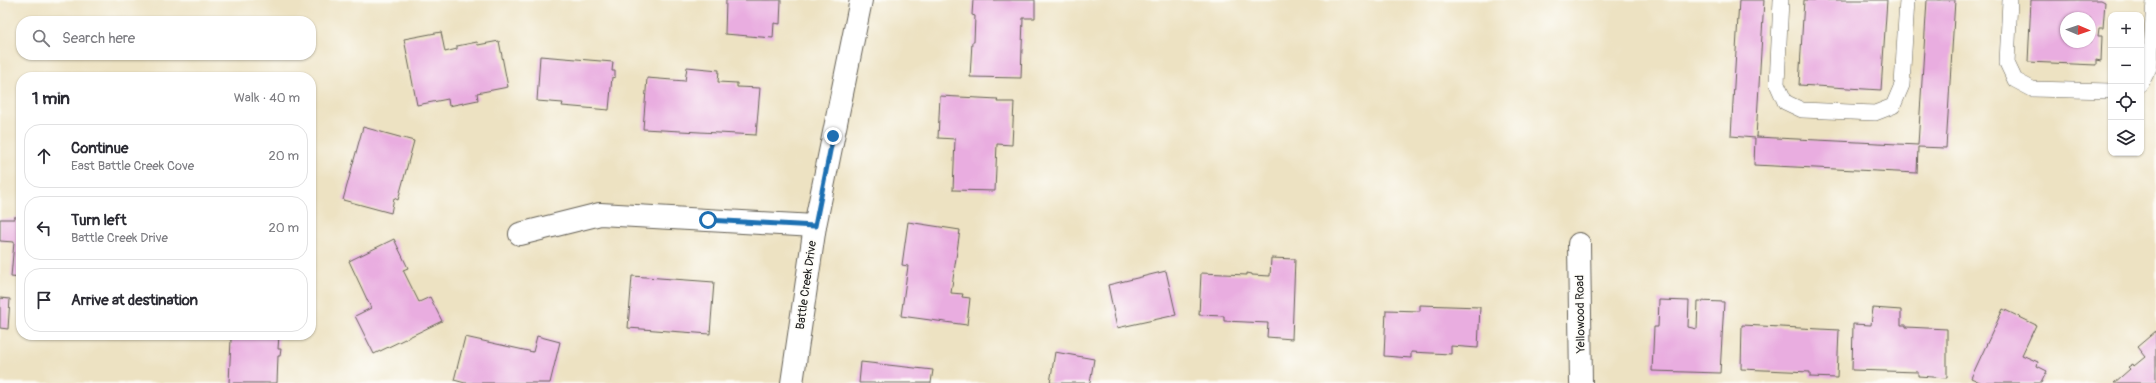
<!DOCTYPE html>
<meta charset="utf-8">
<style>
body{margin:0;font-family:Pangolin,sans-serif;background:#f2f2f3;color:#2b2b33}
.controls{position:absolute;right:12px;top:12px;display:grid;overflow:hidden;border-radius:8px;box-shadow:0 1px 3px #0004}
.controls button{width:36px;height:36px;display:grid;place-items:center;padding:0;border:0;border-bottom:1px solid #e1e1e2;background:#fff;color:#2b2b33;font:20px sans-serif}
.compass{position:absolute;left:2060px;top:12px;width:36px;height:36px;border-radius:50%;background:#fff;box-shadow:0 1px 3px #0004;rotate:92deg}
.stop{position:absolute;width:12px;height:12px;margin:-9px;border:3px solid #1f6fb2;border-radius:50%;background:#fff}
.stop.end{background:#1f6fb2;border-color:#fff;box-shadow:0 1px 4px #0008}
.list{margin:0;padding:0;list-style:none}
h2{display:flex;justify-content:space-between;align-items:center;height:52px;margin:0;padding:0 16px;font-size:17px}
h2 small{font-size:13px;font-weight:400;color:#7c7c81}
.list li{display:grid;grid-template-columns:26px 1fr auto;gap:12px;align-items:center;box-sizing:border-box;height:64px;margin:0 8px 8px;padding:0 8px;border:1px solid #e1e1e2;border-radius:16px}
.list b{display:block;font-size:15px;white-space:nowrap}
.list p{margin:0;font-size:13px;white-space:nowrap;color:#7c7c81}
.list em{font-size:13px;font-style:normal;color:#7c7c81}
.icon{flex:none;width:22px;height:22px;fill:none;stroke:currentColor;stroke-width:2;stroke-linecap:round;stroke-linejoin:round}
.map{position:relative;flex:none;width:2156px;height:383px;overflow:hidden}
.search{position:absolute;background:#fff;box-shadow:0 1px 3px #0004;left:16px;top:16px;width:300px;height:44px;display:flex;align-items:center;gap:10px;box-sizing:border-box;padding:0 14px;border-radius:16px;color:#7c7c81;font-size:15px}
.panel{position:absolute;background:#fff;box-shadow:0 1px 3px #0004;left:16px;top:72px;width:300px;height:268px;border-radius:16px}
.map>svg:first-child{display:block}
.building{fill:#e9ade0;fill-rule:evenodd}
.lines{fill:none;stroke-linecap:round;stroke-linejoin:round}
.service-casing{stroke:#656156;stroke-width:16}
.minor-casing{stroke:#656156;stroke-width:24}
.service{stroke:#fff;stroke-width:15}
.minor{stroke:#fff;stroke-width:22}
.route{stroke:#1f6fb2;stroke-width:5}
.labels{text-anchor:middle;stroke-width:3.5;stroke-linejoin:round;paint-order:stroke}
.street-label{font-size:12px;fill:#1c1c1c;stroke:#fdfcf7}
</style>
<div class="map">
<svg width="2156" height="383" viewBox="0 0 2156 383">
<rect width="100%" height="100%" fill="#fdfcf7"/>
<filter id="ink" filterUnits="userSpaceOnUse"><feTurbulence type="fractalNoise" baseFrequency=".025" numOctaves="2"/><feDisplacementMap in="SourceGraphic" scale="8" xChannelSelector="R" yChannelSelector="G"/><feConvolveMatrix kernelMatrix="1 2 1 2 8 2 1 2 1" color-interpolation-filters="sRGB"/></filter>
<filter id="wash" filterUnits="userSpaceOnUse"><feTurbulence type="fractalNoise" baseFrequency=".012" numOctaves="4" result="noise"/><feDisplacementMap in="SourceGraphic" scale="16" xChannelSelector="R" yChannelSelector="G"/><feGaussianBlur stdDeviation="0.9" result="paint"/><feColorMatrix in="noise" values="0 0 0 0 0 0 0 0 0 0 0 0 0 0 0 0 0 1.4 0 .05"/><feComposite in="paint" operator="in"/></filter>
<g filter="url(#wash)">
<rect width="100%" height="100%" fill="#ede2c2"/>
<g id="blocks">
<g class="building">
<polygon points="726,0 781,0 780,24 774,23 773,38 725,34"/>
<polygon points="973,0 1035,0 1035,18 1023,18 1021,78 970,77 972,42 974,42 975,16 972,15"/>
<polygon points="1739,0 1764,0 1756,137 1918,145 1927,0 1955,0 1946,148 1918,147 1917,173 1754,165 1755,138 1731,136"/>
<polygon points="1804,0 1887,0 1881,90 1799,85"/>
<path d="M2031 0H2101L2105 2 2103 28H2099L2098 36H2102L2101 61 2096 60V65L2028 62ZM2066 18H2090V42H2066Z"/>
<polygon points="441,32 445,52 457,49 457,46 477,42 478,45 499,41 508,87 477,93 478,100 449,106 448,99 417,105 404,39"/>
<polygon points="540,56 613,62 612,71 615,71 615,78 612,77 609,110 562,106 563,103 537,101"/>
<polygon points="687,67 719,70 718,82 737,83 737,87 760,88 756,135 643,129 647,78 685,81"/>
<polygon points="940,96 998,99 997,102 1014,102 1012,145 997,144 995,191 953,190 955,139 938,138"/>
<polygon points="363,127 414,141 398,200 394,198 391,213 343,200"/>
<polygon points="14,217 21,217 21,278 11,277 14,242 0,241 0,219 14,219"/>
<polygon points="908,222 960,230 951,293 963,294 962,297 970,298 967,325 901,316 908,266 902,265"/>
<polygon points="394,239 408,268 403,270 419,302 430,297 442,321 374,354 355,316 371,308 349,261"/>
<polygon points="1271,258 1295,259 1292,339 1267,337 1268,323 1224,321 1224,316 1199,315 1201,273 1247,275 1247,273 1252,274 1252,275 1270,276"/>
<polygon points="1166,271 1176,315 1117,328 1108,285"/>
<polygon points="632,276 714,282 710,334 628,328"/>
<polygon points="0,298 10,299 8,329 0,328"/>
<polygon points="1659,300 1689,301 1688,327 1697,329 1698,301 1724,302 1720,373 1652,371 1654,327 1658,327"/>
<polygon points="1420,305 1480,307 1478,348 1451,346 1451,354 1411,352 1411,358 1384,356 1386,310 1420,311"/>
<polygon points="1873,308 1901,310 1901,325 1906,325 1906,327 1947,329 1947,378 1918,376 1918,372 1852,370 1853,324 1871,325"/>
<polygon points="2003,309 2036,325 2022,355 2038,362 2037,366 2047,371 2041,383 1982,383 1971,378"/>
<polygon points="1742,325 1839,330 1837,378 1810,377 1810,372 1741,369"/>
<polygon points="2156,331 2156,383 2114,383 2130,369 2128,367 2133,364 2134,366 2145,357 2137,347"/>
<polygon points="223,335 279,335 278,349 281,349 280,356 278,356 277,383 229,383 231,339 223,338"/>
<polygon points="537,336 560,342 550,383 465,383 454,380 465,337 533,352"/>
<polygon points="1055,352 1094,359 1090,383 1050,383"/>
<polygon points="861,362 933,370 931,383 859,383"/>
</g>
</g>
</g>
<g filter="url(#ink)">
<use href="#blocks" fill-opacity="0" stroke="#656156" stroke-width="1"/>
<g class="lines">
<defs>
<g id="service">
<polyline points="1781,0 1777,84 1785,102 1802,110 1875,113 1893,106 1902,85 1907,0"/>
<polyline points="2010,0 2007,63 2015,80 2032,89 2111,91"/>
<polyline points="2141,84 2150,66 2154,0"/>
</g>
<g id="minor">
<polyline points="520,234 600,214 815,226"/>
<polyline points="1579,244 1581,383"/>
<polyline points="792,383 815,226 861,0"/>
</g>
</defs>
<use href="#service" class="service-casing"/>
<use href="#minor" class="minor-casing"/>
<use href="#service" class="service"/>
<use href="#minor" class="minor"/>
</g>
</g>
<g class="lines" filter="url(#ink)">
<polyline class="route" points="708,220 815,226 833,136"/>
</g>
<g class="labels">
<g class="street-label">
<text transform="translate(806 285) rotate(-82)" y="4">Battle Creek Drive</text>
<text transform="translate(1580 314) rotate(-91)" y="4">Yellowood Road</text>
</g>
</g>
</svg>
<div class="controls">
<button>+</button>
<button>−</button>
<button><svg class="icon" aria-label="locate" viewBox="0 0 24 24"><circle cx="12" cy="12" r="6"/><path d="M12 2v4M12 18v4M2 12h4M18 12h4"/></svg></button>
<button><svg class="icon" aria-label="layers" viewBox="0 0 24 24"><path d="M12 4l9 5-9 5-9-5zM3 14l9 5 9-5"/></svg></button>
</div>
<svg class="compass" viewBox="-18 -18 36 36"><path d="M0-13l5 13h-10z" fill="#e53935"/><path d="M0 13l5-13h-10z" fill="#7c7c81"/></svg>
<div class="stop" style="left:708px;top:220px"></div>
<div class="stop end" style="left:833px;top:136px"></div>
<div class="search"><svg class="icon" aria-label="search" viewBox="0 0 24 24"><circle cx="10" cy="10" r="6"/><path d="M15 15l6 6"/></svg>Search here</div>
<section class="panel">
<h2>1 min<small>Walk · 40 m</small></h2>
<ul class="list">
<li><svg class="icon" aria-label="ahead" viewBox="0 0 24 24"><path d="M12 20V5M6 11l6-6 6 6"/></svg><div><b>Continue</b><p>East Battle Creek Cove</p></div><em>20 m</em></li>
<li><svg class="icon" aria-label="left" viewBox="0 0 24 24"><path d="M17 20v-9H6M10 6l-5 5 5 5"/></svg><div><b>Turn left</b><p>Battle Creek Drive</p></div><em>20 m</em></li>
<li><svg class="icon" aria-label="arrive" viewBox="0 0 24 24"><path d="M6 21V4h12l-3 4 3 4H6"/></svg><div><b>Arrive at destination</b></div></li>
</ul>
</section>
</div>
